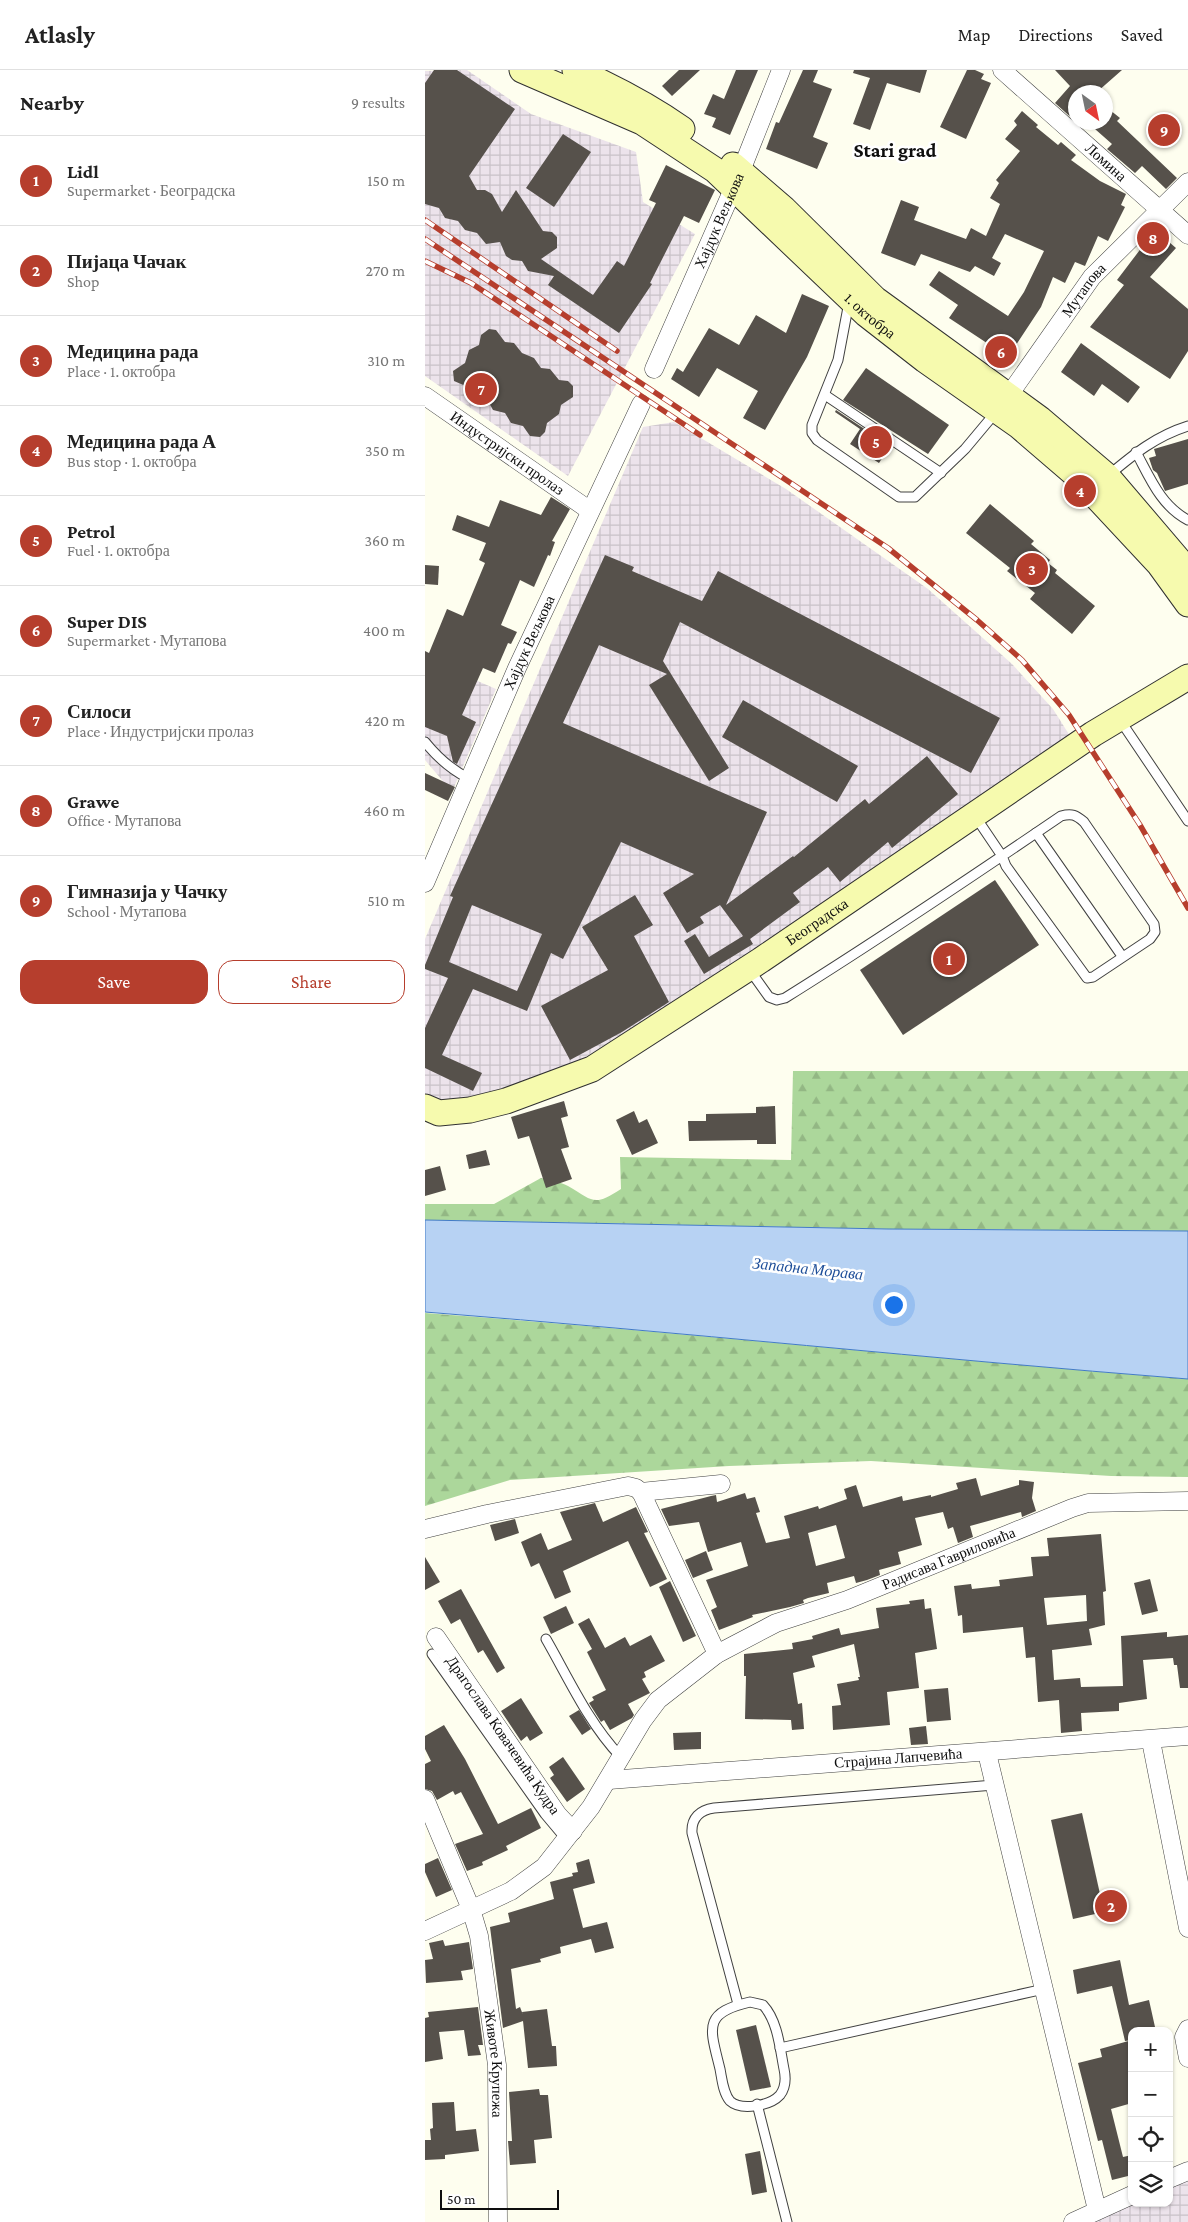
<!DOCTYPE html>
<meta charset="utf-8">
<style>
body{margin:0;font-family:"Crimson Pro",serif;background:#f6f6f6;color:#222}
.controls{position:absolute;right:15px;bottom:15px;display:grid;overflow:hidden;border-radius:10px;box-shadow:0 1px 4px #0004}
.controls button{width:45px;height:45px;display:grid;place-items:center;padding:0;border:0;border-bottom:1px solid #e0e0e0;background:#fff;color:#222;font:25px sans-serif}
.compass{position:absolute;left:643px;top:15px;width:45px;height:45px;border-radius:50%;background:#fff;box-shadow:0 1px 4px #0004;rotate:147deg}
.scale{position:absolute;left:15px;bottom:12px;width:119px;box-sizing:border-box;padding-left:5px;border:2px solid #0e0e0e;border-top:0;font-size:14px;line-height:18px;white-space:nowrap;color:#0e0e0e;-webkit-text-stroke:4px #fff;paint-order:stroke}
.you{position:absolute;left:468px;top:1234px;width:18px;height:18px;margin:-12px;border:4px solid #fff;border-radius:50%;background:#1a73e8;box-shadow:0 0 0 8px #1a73e833}
.badge{display:grid;place-items:center;width:32px;height:32px;border-radius:50%;background:#b63e2d;color:#fff;font-size:16px;font-weight:700}
.pin{position:absolute;translate:-50% -50%;border:2px solid #fff;box-shadow:0 1px 5px #0006}
.list{margin:0;padding:0;list-style:none}
h2{display:flex;justify-content:space-between;align-items:center;height:65px;margin:0;padding:0 20px;font-size:21px}
h2 small{font-size:16px;font-weight:400;color:#767676}
.list li{display:grid;grid-template-columns:32px 1fr auto;gap:15px;align-items:center;box-sizing:border-box;height:90px;padding:0 20px;border-top:1px solid #e0e0e0}
.list b{display:block;font-size:19px;white-space:nowrap}
.list p{margin:0;font-size:16px;white-space:nowrap;color:#767676}
.list em{font-size:16px;font-style:normal;color:#767676}
.actions{display:flex;gap:10px;padding:15px 20px}
.actions a{flex:1;padding:11px 0;border:1px solid #b63e2d;border-radius:15px;text-align:center;font-size:18px;color:#b63e2d}
.actions .main{background:#b63e2d;color:#fff}
.icon{flex:none;width:28px;height:28px;fill:none;stroke:currentColor;stroke-width:2;stroke-linecap:round;stroke-linejoin:round}
.map{position:relative;flex:none;width:763px;height:2152px;overflow:hidden}
header{display:flex;align-items:center;gap:30px;box-sizing:border-box;height:70px;padding:0 25px;background:#fff;border-bottom:1px solid #e0e0e0}
header strong{font-size:24px}
nav{display:flex;gap:28px;margin-inline-start:auto;font-size:18px}
main{display:flex}
aside{flex:1;background:#fff}
.map>svg:first-child{display:block}
.industrial{fill:url(#industrial-grid)}
.forest{fill:url(#forest-firs)}
.water{fill:#b7d2f3;stroke:#427bc6}
.building{fill:#56514b;fill-rule:evenodd}
.lines{fill:none;stroke-linecap:round;stroke-linejoin:round}
.lane-casing{stroke:#414141;stroke-width:11}
.street-casing{stroke:#414141;stroke-width:19}
.secondary-casing{stroke:#303030;stroke-width:27}
.lane{stroke:#fff;stroke-width:9}
.street{stroke:#fff;stroke-width:18}
.secondary{stroke:#f6faae;stroke-width:25}
.rail-casing{stroke:#b63e2d;stroke-width:5.5}
.rail{stroke:#fff;stroke-width:4;stroke-dasharray:11;stroke-linecap:butt}
.labels{text-anchor:middle;stroke-width:5;stroke-linejoin:round;paint-order:stroke}
.street-label{font-size:15px;fill:#0e0e0e;stroke:#fff}
.water-label{font-size:16px;font-style:italic;fill:#1e4e99;stroke:#fff}
.district-label{font-size:20px;font-weight:bold;fill:#0e0e0e;stroke:#fff}
</style>
<header>
<strong>Atlasly</strong>
<nav><a>Map</a><a>Directions</a><a>Saved</a></nav>
</header>
<main>
<aside>
<h2>Nearby<small>9 results</small></h2>
<ul class="list">
<li><span class="badge">1</span><div><b>Lidl</b><p>Supermarket · Београдска</p></div><em>150 m</em></li>
<li><span class="badge">2</span><div><b>Пијаца Чачак</b><p>Shop</p></div><em>270 m</em></li>
<li><span class="badge">3</span><div><b>Медицина рада</b><p>Place · 1. октобра</p></div><em>310 m</em></li>
<li><span class="badge">4</span><div><b>Медицина рада А</b><p>Bus stop · 1. октобра</p></div><em>350 m</em></li>
<li><span class="badge">5</span><div><b>Petrol</b><p>Fuel · 1. октобра</p></div><em>360 m</em></li>
<li><span class="badge">6</span><div><b>Super DIS</b><p>Supermarket · Мутапова</p></div><em>400 m</em></li>
<li><span class="badge">7</span><div><b>Силоси</b><p>Place · Индустријски пролаз</p></div><em>420 m</em></li>
<li><span class="badge">8</span><div><b>Grawe</b><p>Office · Мутапова</p></div><em>460 m</em></li>
<li><span class="badge">9</span><div><b>Гимназија у Чачку</b><p>School · Мутапова</p></div><em>510 m</em></li>
</ul>
<div class="actions"><a class="main">Save</a><a>Share</a></div>
</aside>
<div class="map">
<svg width="763" height="2152" viewBox="0 0 763 2152">
<defs>
<pattern id="industrial-grid" width="8" height="8" patternUnits="userSpaceOnUse" patternTransform="scale(1.25)"><rect width="8" height="8" fill="#ece3eb"/><path d="M0 4h8M4 0v8" fill="none" stroke="#c9c2c8"/></pattern>
<pattern id="forest-firs" width="22" height="20" patternUnits="userSpaceOnUse" patternTransform="scale(1.25)"><rect width="22" height="20" fill="#acd79b"/><path d="M5 1l3.5 6h-7zM16 11l3.5 6h-7z" fill="#93b784"/></pattern>
</defs>
<rect width="100%" height="100%" fill="#fefeef"/>
<g class="industrial">
<polygon points="42,0 106,44 211,82 218,132 270,164 143,406 0,306 0,1"/>
<polygon points="249,352 361,419 503,519 587,594 628,639 645,666 307,895 149,994 71,1025 42,1031 9,1029 0,1025 0,869 218,357"/>
<polygon points="0,588 71,619 27,722 0,690"/>
<polygon points="763,2107 763,2152 661,2152 707,2133 744,2133 744,2115"/>
</g>
<g class="forest">
<path d="M368 1001H763V1161L463 1159 0 1150V1134H69L116 1108C124 1110 135 1112 143 1116 169 1131 168 1137 196 1119L195 1087 366 1090Z"/>
<path d="M0 1243C255 1262 508 1289 763 1309V1407L686 1406 446 1391 304 1396 85 1410 0 1436Z"/>
</g>
<path class="water" d="M0 1150 463 1159 763 1161V1309C508 1289 255 1262 0 1242Z"/>
<g class="building">
<polygon points="9,0 32,0 90,39 44,106 52,120 60,120 67,124 77,142 91,120 118,161 127,162 132,167 132,178 116,189 168,225 192,191 199,196 231,133 224,130 241,95 290,120 274,153 259,146 225,213 227,214 194,263 123,215 129,206 103,201 97,191 87,190 81,186 75,172 61,174 52,163 40,160 33,151 20,148 14,138 0,134 0,13"/>
<polygon points="254,0 275,0 247,26 237,16"/>
<polygon points="311,0 333,0 305,65 287,57 291,48 279,44 288,24 299,29"/>
<polygon points="378,0 393,0 388,12 407,19 388,67 403,73 392,99 341,79 351,52 354,53"/>
<polygon points="429,0 502,0 495,23 462,13 445,60 428,54 445,8 428,3"/>
<polygon points="542,0 550,0 559,4 556,9 566,13 541,69 515,57"/>
<polygon points="630,0 697,0 672,22 650,22 650,51 630,33 645,16"/>
<polygon points="680,36 695,48 692,51 752,108 741,119 717,96 710,103 682,79 687,74 662,52 680,52"/>
<polygon points="597,41 613,55 611,57 633,75 636,72 651,85 646,90 675,111 701,124 696,135 700,137 683,171 673,166 660,196 650,192 640,213 628,207 616,237 583,287 524,248 533,235 504,215 514,201 583,246 599,222 619,181 580,164 567,188 576,193 569,206 550,196 545,202 496,184 490,196 456,183 476,130 494,137 489,150 541,169 546,158 561,166 575,134 565,128 574,113 571,110 595,81 580,69 592,55 589,51"/>
<polygon points="138,64 166,82 129,137 101,118"/>
<polygon points="730,160 751,178 725,207 763,239 763,281 745,309 665,257 699,215 692,210"/>
<polygon points="377,224 404,236 382,287 340,360 318,348 333,321 292,298 274,327 246,309 252,298 258,302 284,258 314,275 331,245 361,263"/>
<polygon points="64,259 71,260 80,272 89,273 97,283 109,288 116,298 125,299 134,310 143,311 148,316 148,327 136,335 134,344 122,353 120,362 115,367 105,366 98,356 86,353 80,343 68,340 62,329 50,327 43,317 29,311 28,301 40,293 44,280 54,275 56,265"/>
<polygon points="656,273 715,317 703,333 677,314 669,326 636,302"/>
<polygon points="441,298 524,355 503,384 418,330"/>
<polygon points="411,340 465,376 454,393 425,374 435,359 410,342"/>
<polygon points="763,369 763,414 740,421 732,403 728,400 724,388 731,386 729,379"/>
<polygon points="126,427 145,439 127,471 130,472 125,486 123,485 109,517 95,510 76,555 92,562 86,574 83,573 70,603 58,598 37,645 51,652 32,694 28,692 22,666 0,657 0,581 4,583 22,539 38,546 60,493 54,490 61,473 27,460 32,445 64,457 75,430 116,445"/>
<polygon points="565,434 609,471 606,474 625,490 623,493 632,500 630,503 670,536 647,564 605,529 610,523 582,501 585,498 541,463"/>
<path d="M180 485 209 497 207 501 277 531 293 501 575 648 546 703 255 552 238 591 304 698 284 711 224 615 242 604 174 575 138 653 342 742 301 835 368 786 369 787 440 729 444 734 502 686 533 724 467 778 463 772 415 812 403 797 368 823 375 832 325 869 328 874 279 904 259 871 270 864 284 887 318 866 295 835 275 847 279 853 262 863 238 823 269 804 196 772 138 889 126 883 102 941 48 919 17 985 57 1003 48 1021 0 998V958L23 908 0 899V895L28 827 25 826ZM47 835 117 864 92 921 24 892Z"/>
<polygon points="0,495 14,496 13,515 0,514"/>
<polygon points="318,630 433,696 412,732 297,667"/>
<polygon points="0,703 30,717 23,731 0,720"/>
<polygon points="570,810 614,875 478,965 435,900"/>
<polygon points="210,825 228,855 209,866 244,932 197,962 145,990 116,936 183,900 157,857"/>
<polygon points="139,1031 143,1046 136,1048 144,1077 136,1079 147,1109 121,1118 104,1066 93,1069 86,1047"/>
<polygon points="350,1036 351,1074 332,1074 332,1070 264,1071 263,1051 281,1051 281,1044 331,1043 331,1037"/>
<polygon points="209,1041 214,1053 222,1049 233,1073 207,1085 191,1050"/>
<polygon points="61,1080 65,1095 44,1099 41,1085"/>
<polygon points="15,1096 21,1120 0,1126 0,1100"/>
<path d="M551 1408 556 1426 594 1415V1410L609 1412 607 1428 611 1441 597 1447 596 1442 545 1456 548 1467 533 1473 528 1457 523 1459 518 1442 490 1448 497 1475 473 1482 476 1494 454 1500 455 1505 442 1510 431 1513 429 1506 402 1513 404 1523 383 1528 378 1530 379 1533 365 1537 327 1545 328 1547 294 1560 286 1540 292 1537 281 1510 323 1496 316 1472 283 1482 274 1452 244 1456 236 1439 286 1426 291 1425 292 1432 320 1423 322 1429 330 1427 335 1442 331 1443 341 1473 365 1468 359 1446 393 1436 394 1439 422 1429 419 1419 431 1415 438 1437 477 1426 478 1431 506 1425V1427L533 1419 531 1413ZM411 1455 420 1488 391 1496 383 1463Z"/>
<polygon points="170,1433 178,1452 211,1437 223,1462 219,1463 242,1509 225,1517 203,1471 138,1501 146,1522 130,1529 114,1493 106,1497 96,1472 116,1463 123,1480 147,1470 135,1442"/>
<polygon points="90,1449 94,1463 70,1471 65,1455"/>
<path d="M676 1464 681 1521 678 1522 680 1555 664 1559 667 1575 627 1580 629 1610 655 1608 656 1617 698 1616 696 1566 742 1562V1567L763 1565V1618H755L752 1595H749L748 1588 718 1590 722 1629 694 1633V1641L656 1643 657 1661 636 1663 634 1630 613 1632 610 1587 601 1588 598 1557 538 1563 537 1545 533 1546 529 1516 546 1514 547 1519 575 1516 574 1510 608 1506 606 1487 624 1486 622 1468ZM661 1525 662 1551 622 1555 619 1528Z"/>
<polygon points="281,1481 288,1500 268,1508 260,1490"/>
<polygon points="0,1487 15,1512 0,1520"/>
<polygon points="725,1509 733,1541 717,1545 709,1513"/>
<polygon points="245,1511 271,1566 258,1572 234,1517"/>
<polygon points="36,1519 80,1598 72,1603 58,1580 53,1583 35,1549 26,1554 13,1531"/>
<polygon points="499,1529 500,1539 506,1538 512,1579 490,1583 494,1618 462,1622 465,1655 408,1660 407,1636 416,1635 412,1614 434,1610 433,1607 435,1607 429,1574 387,1586 390,1597 368,1603 373,1634 377,1633 379,1659 367,1660 366,1650 320,1649 321,1606 319,1606 319,1584 368,1579 367,1573 388,1569 387,1566 414,1558 416,1565 454,1558 451,1538 485,1534 484,1531"/>
<polygon points="141,1536 149,1553 126,1564 118,1547"/>
<polygon points="164,1548 180,1578 200,1567 205,1576 226,1565 240,1591 219,1602 221,1607 217,1609 225,1623 203,1634 209,1645 207,1648 185,1660 179,1650 176,1652 164,1633 169,1630 167,1627 181,1620 162,1582 167,1579 153,1554"/>
<polygon points="523,1618 526,1650 502,1652 499,1620"/>
<polygon points="96,1628 118,1663 105,1671 102,1666 96,1671 76,1641"/>
<polygon points="154,1640 166,1659 157,1665 144,1646"/>
<polygon points="19,1655 40,1689 73,1754 106,1738 116,1758 81,1776 83,1780 57,1792 58,1795 42,1801 30,1774 58,1764 36,1722 30,1725 28,1721 12,1730 7,1721 0,1719 0,1694 6,1691 0,1679 0,1666"/>
<polygon points="501,1656 503,1674 486,1675 484,1658"/>
<polygon points="276,1662 276,1679 249,1680 248,1663"/>
<polygon points="138,1687 160,1719 142,1732 125,1708 129,1705 124,1697"/>
<polygon points="657,1743 679,1842 648,1849 626,1750"/>
<polygon points="13,1788 27,1820 11,1827 0,1802 0,1794"/>
<polygon points="164,1789 170,1813 148,1819 158,1858 182,1852 189,1878 170,1883 166,1869 135,1877 136,1883 115,1889 116,1892 86,1899 91,1939 95,1937 98,1945 97,1942 122,1939 127,1976 131,1976 132,1996 103,1998 98,1951 78,1958 65,1857 85,1852 83,1843 129,1829 125,1812 148,1806 147,1803 153,1802 151,1793"/>
<polygon points="18,1870 20,1876 44,1872 48,1899 36,1901 38,1910 1,1913 0,1890 8,1889 4,1873"/>
<polygon points="695,1890 704,1935 724,1930 730,1957 723,1959 723,1961 707,1961 707,1970 700,1971 687,1916 652,1924 648,1900"/>
<polygon points="53,1937 58,1975 53,1975 56,1985 43,1986 39,1960 14,1962 18,1989 0,1992 0,1948 4,1947 3,1942"/>
<polygon points="331,1955 346,2017 325,2021 311,1960"/>
<polygon points="707,1970 707,1988 703,1989 707,2004 707,2033 686,2039 698,2087 707,2085 707,2105 687,2110 677,2070 673,2071 653,1993 677,1987 675,1979"/>
<polygon points="114,2019 115,2025 123,2025 127,2068 109,2070 111,2093 85,2095 83,2071 87,2071 84,2022"/>
<polygon points="29,2032 31,2061 51,2059 54,2081 20,2085 20,2089 0,2090 0,2070 6,2070 5,2059 8,2058 7,2033"/>
<polygon points="335,2081 342,2122 327,2125 320,2084"/>
</g>
<g class="lines">
<defs>
<g id="lane">
<polyline points="424,232 413,290 387,355 387,363 392,370 474,427 490,427 540,379 571,342"/>
<polyline points="400,325 516,403"/>
<path d="M711 382C725 408 736 436 763 450"/>
<path d="M684 405C709 384 731 366 763 356"/>
<polyline points="695,650 763,751"/>
<path d="M0 672C13 688 25 699 43 708"/>
<polyline points="611,763 697,886"/>
<path d="M324 899 344 927 352 930 360 928C453 870 545 808 636 746 647 743 651 745 659 752L729 854 730 862 725 869 668 907 662 908 581 796 577 786 550 746"/>
<path d="M121 1569C144 1609 163 1652 195 1686"/>
<polyline points="7,1584 120,1744 141,1769"/>
<path d="M325 1932 338 1935C353 1951 355 1979 359 1999 361 2008 361 2017 355 2025 345 2036 316 2041 305 2031 298 2023 297 2009 295 1999 285 1958 277 1943 325 1932Z"/>
<path d="M313 1934 267 1763C266 1748 275 1740 289 1738L569 1715"/>
<polyline points="355,1978 619,1919"/>
<polyline points="332,2034 362,2152"/>
</g>
<g id="street">
<path id="s1" d="M577 0 763 165"/>
<path id="s2" d="M229 299 316 101 356 0"/>
<path id="s3" d="M0 326 164 440"/>
<path id="s4" d="M577 335 667 207 763 112"/>
<path id="s5" d="M0 813 92 598 216 334"/>
<polyline points="216,1422 292,1584"/>
<polyline points="0,1459 62,1444 203,1416 211,1418 216,1422 296,1414"/>
<path id="s6" d="M11 1567 133 1745 148 1761"/>
<polyline points="726,1671 763,1858"/>
<polyline points="562,1683 672,2140"/>
<path id="s7" d="M184 1710 763 1666"/>
<path id="s8" d="M0 1729 46 1839 54 1866 72 1995 73 2152"/>
<path id="s9" d="M0 1861 86 1821 119 1797 166 1737 218 1650 233 1630 292 1584 351 1553 422 1530 647 1438 663 1433 763 1431"/>
<polyline points="763,1959 759,1967 763,1988"/>
<polyline points="744,2109 763,2101"/>
<polyline points="648,2152 707,2125"/>
</g>
<g id="secondary">
<path id="s10" d="M97 0 217 52 290 100 441 244 500 290 594 356 651 405 734 494 763 534"/>
<path d="M150 0C188 17 223 35 257 59"/>
<polyline points="308,95 359,139 450,229 615,349 662,389 682,406 763,501"/>
<path id="s11" d="M0 1037 14 1043 45 1040 81 1031 167 999 336 890 668 664 763 607"/>
</g>
</defs>
<use href="#lane" class="lane-casing"/>
<use href="#street" class="street-casing"/>
<use href="#secondary" class="secondary-casing"/>
<use href="#lane" class="lane"/>
<use href="#street" class="street"/>
<use href="#secondary" class="secondary"/>
<defs>
<g id="rail">
<polyline points="0,150 192,281"/>
<polyline points="0,169 463,478 552,550 597,590 644,645 715,755 763,838"/>
<polyline points="0,191 46,213 275,365"/>
</g>
</defs>
<use href="#rail" class="rail-casing"/>
<use href="#rail" class="rail"/>
</g>
<g class="labels">
<g class="street-label">
<text dy="5" stroke="none"><textPath href="#s1" startOffset="139">Ломина</textPath></text>
<text dy="5" stroke="none"><textPath href="#s2" startOffset="162">Хајдук Вељкова</textPath></text>
<text dy="5" stroke="none"><textPath href="#s4" startOffset="141">Мутапова</textPath></text>
<text dy="5" stroke="none"><textPath href="#s10" startOffset="431">1. октобра</textPath></text>
<text dy="5" stroke="none"><textPath href="#s3" startOffset="100">Индустријски пролаз</textPath></text>
<text dy="5" stroke="none"><textPath href="#s5" startOffset="262">Хајдук Вељкова</textPath></text>
<text dy="5" stroke="none"><textPath href="#s11" startOffset="444">Београдска</textPath></text>
<text dy="5" stroke="none"><textPath href="#s9" startOffset="664">Радисава Гавриловића</textPath></text>
<text dy="5" stroke="none"><textPath href="#s6" startOffset="119">Драгослава Ковачевића Кудра</textPath></text>
<text dy="5" stroke="none"><textPath href="#s7" startOffset="290">Страјина Лапчевића</textPath></text>
<text dy="5" stroke="none"><textPath href="#s8" startOffset="276">Животе Крупежа</textPath></text>
</g>
<g class="water-label">
<text transform="translate(383 1198) rotate(6)" y="6">Западна Морава</text>
</g>
<g class="district-label">
<text x="470" y="87">Stari grad</text>
</g>
</g>
</svg>
<div class="controls">
<button>+</button>
<button>−</button>
<button><svg class="icon" aria-label="locate" viewBox="0 0 24 24"><circle cx="12" cy="12" r="6"/><path d="M12 2v4M12 18v4M2 12h4M18 12h4"/></svg></button>
<button><svg class="icon" aria-label="layers" viewBox="0 0 24 24"><path d="M12 4l9 5-9 5-9-5zM3 14l9 5 9-5"/></svg></button>
</div>
<svg class="compass" viewBox="-18 -18 36 36"><path d="M0-13l5 13h-10z" fill="#e53935"/><path d="M0 13l5-13h-10z" fill="#767676"/></svg>
<div class="scale">50 m</div>
<div class="you"></div>
<div class="pin badge" style="left:524px;top:889px">1</div>
<div class="pin badge" style="left:686px;top:1836px">2</div>
<div class="pin badge" style="left:607px;top:499px">3</div>
<div class="pin badge" style="left:655px;top:421px">4</div>
<div class="pin badge" style="left:451px;top:372px">5</div>
<div class="pin badge" style="left:576px;top:282px">6</div>
<div class="pin badge" style="left:56px;top:319px">7</div>
<div class="pin badge" style="left:728px;top:168px">8</div>
<div class="pin badge" style="left:739px;top:60px">9</div>
</div>
</main>
